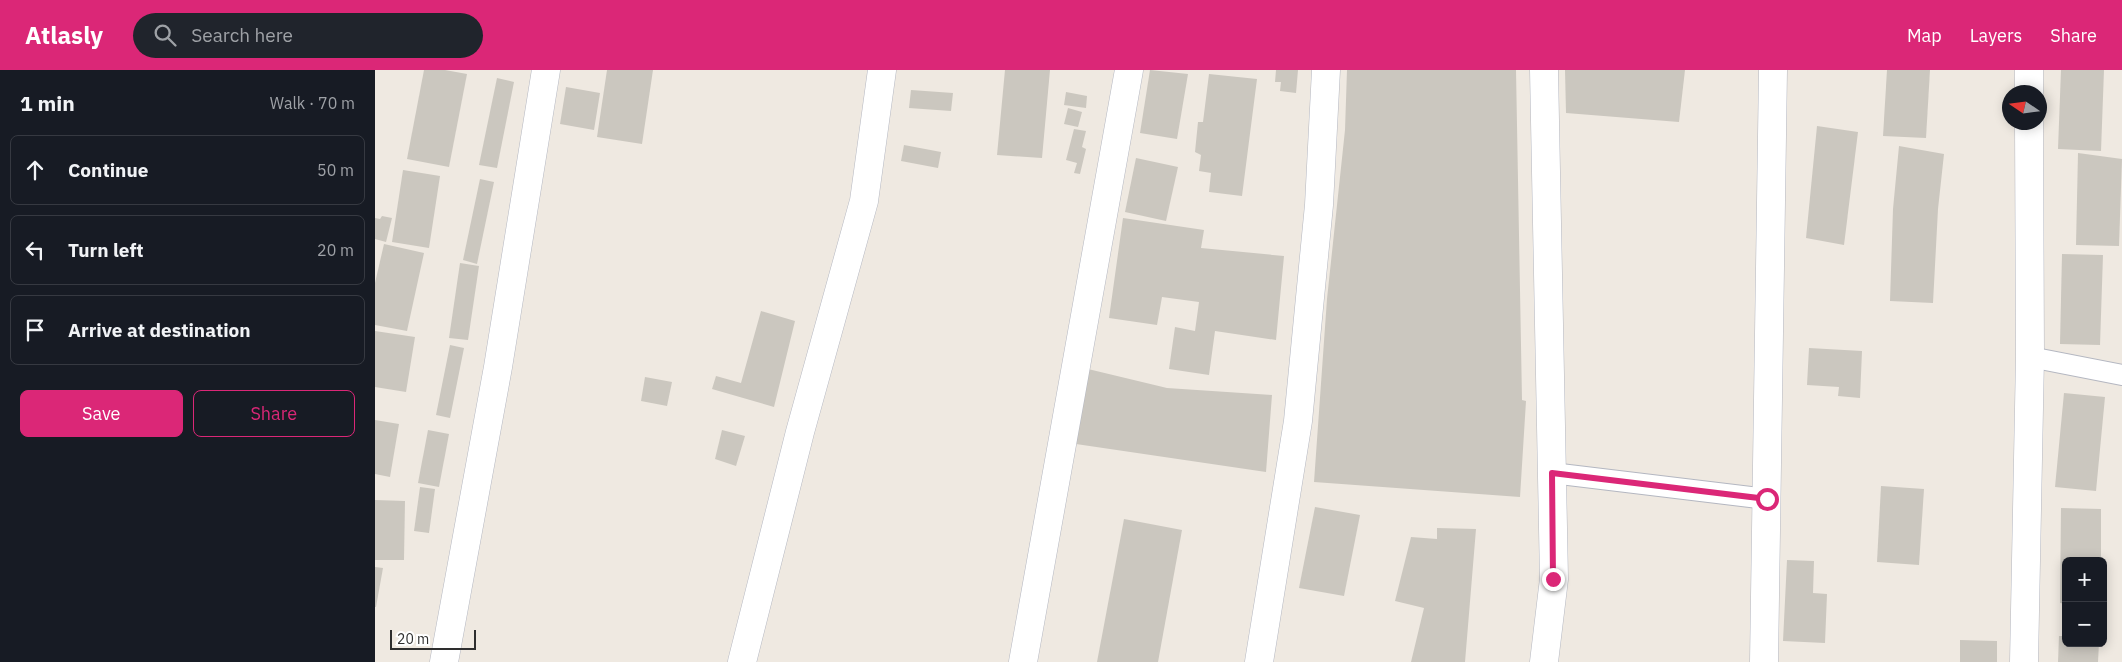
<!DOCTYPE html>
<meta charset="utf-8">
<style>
body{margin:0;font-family:"IBM Plex Sans",sans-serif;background:#20242c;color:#f1f3f6}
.controls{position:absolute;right:15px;bottom:15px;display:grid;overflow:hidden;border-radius:8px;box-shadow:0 2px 12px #0003}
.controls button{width:45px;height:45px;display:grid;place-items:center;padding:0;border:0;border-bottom:1px solid #363941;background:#171b24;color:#f1f3f6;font:25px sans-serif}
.compass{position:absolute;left:1627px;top:15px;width:45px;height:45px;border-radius:50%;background:#171b24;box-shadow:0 2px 12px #0003;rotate:283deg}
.scale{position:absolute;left:15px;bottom:12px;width:86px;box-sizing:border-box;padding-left:5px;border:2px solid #2e2e2e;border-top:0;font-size:14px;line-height:18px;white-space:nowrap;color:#2e2e2e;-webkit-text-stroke:4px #fff;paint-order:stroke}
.stop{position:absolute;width:15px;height:15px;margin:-11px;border:4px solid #db2777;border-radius:50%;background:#fff}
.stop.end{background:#db2777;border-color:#fff;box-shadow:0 1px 5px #0008}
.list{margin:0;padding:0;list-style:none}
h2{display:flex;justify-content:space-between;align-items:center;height:65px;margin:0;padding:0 20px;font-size:21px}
h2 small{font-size:16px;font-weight:400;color:#9ea1a6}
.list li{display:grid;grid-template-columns:32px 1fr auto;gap:15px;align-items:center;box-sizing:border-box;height:70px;margin:0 10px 10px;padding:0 10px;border:1px solid #363941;border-radius:8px}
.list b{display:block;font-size:19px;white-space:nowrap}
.list em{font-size:16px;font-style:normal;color:#9ea1a6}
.actions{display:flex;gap:10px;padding:15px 20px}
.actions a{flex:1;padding:11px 0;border:1px solid #db2777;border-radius:8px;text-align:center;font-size:18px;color:#db2777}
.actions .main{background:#db2777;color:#fff}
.icon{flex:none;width:28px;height:28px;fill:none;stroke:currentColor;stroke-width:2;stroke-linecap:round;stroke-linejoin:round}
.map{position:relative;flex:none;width:1747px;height:592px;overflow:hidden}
header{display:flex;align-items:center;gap:30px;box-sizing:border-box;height:70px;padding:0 25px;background:#db2777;color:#fff}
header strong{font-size:24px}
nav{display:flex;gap:28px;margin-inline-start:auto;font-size:18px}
.search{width:350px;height:45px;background:#20242c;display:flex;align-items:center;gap:12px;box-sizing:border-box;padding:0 18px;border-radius:28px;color:#9ea1a6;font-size:19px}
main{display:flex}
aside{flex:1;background:#171b24}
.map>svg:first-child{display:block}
.building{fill:#cbc7bf}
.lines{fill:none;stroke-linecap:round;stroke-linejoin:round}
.pedestrian-casing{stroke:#b4b7c1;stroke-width:22}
.minor-casing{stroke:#b4b7c1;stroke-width:29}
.pedestrian{stroke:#fff;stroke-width:20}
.minor{stroke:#fff;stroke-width:28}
.route{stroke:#db2777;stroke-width:6}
</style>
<header>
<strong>Atlasly</strong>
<div class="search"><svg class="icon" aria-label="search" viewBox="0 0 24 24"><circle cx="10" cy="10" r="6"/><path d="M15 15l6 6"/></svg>Search here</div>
<nav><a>Map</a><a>Layers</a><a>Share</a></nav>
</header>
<main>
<aside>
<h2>1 min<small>Walk · 70 m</small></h2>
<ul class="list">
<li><svg class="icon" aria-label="ahead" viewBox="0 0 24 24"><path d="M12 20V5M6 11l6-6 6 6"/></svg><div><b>Continue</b></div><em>50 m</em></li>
<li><svg class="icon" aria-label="left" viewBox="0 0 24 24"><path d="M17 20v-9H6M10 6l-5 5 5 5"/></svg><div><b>Turn left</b></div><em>20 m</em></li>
<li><svg class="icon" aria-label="arrive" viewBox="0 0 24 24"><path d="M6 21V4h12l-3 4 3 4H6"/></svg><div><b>Arrive at destination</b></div></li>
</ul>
<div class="actions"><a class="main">Save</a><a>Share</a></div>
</aside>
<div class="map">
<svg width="1747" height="592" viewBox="0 0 1747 592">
<rect width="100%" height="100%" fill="#efe9e1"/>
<g class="building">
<polygon points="49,0 70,0 92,4 74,97 32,89"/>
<polygon points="232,0 278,0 267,74 222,67"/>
<polygon points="630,0 675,0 667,88 622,85"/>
<polygon points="775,0 813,4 802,69 765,63"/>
<polygon points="901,0 923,0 921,23 905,21 906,12 900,12"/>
<polygon points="972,0 1141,0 1147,330 1151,331 1145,427 939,412 952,229 970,60"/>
<polygon points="1190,0 1310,0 1304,52 1191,43"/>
<polygon points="1512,0 1555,0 1551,68 1508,66"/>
<polygon points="1686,0 1729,0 1726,81 1683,79"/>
<polygon points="834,4 882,9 867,126 834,122 836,103 824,101 826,85 820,82 823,52 828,52"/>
<polygon points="122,8 139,12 122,98 104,95"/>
<polygon points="191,17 225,23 219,60 185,54"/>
<polygon points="536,20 578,23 576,41 534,38"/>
<polygon points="691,22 712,26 711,38 689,35"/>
<polygon points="693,38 707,42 703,57 689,54"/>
<polygon points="1442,56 1483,62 1469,175 1431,168"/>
<polygon points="699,59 711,61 707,77 711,79 705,104 699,103 702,93 691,90"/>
<polygon points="529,75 566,82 563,98 526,91"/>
<polygon points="1524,76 1569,84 1563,139 1558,233 1515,231 1518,139"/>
<polygon points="1703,83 1747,89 1744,176 1701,175"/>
<polygon points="761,88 803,97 791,151 750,142"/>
<polygon points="28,100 65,106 54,178 17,172"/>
<polygon points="105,109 119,112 102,194 88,190"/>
<polygon points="7,146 17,148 11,172 0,169 0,148 5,149"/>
<polygon points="748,148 829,160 826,178 909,186 901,270 840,261 834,305 794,299 800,257 820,261 824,232 787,227 782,255 734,248"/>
<polygon points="9,174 49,183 32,261 0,255 0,213"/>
<polygon points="1687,184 1728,185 1725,275 1685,274"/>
<polygon points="85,193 104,196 93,270 74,268"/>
<polygon points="386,241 420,251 399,337 337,319 341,306 366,313"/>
<polygon points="0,261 40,267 31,322 0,317"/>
<polygon points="75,275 89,278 75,348 61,345"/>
<polygon points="1434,278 1487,281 1485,328 1463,326 1464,317 1432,315"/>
<polygon points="713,299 792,318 897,325 891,402 701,374"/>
<polygon points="270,307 297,312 292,336 266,331"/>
<polygon points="1689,323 1730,327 1721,421 1680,417"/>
<polygon points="0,350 24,354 15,407 0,404"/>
<polygon points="53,360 74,364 64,417 43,413"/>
<polygon points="347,360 370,366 361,396 340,389"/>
<polygon points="1506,416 1549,419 1544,495 1502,492"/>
<polygon points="45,417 60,419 54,463 39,461"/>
<polygon points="0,430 30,431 29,490 0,490"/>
<polygon points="940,437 985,445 969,526 924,518"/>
<polygon points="1686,438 1726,439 1726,491 1691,491 1691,534 1685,533"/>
<polygon points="749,449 807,460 783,592 722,592"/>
<polygon points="1062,458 1101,459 1090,592 1036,592 1049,538 1020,531 1036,467 1062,469"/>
<polygon points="1412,490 1439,491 1438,523 1452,524 1450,573 1408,571"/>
<polygon points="0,497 8,498 1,537 0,537"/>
<polygon points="1684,566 1691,566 1691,573 1724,573 1723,592 1683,592"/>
<polygon points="1585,570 1622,571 1622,592 1585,592"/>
</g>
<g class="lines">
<defs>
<g id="pedestrian">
<polyline points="1655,287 1747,305"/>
<polyline points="1177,403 1392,429"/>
</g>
<g id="minor">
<polyline points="1654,0 1654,22"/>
<polyline points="69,592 123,297 171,0"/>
<polyline points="367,592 425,362 489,131 507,0"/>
<polyline points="648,592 754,0"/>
<polyline points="884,592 923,351 944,135 951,0"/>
<polyline points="1169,592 1179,509 1169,0"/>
<polyline points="1389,592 1398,0"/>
<polyline points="1649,592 1655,287 1654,52"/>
</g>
</defs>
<use href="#pedestrian" class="pedestrian-casing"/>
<use href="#minor" class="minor-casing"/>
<use href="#pedestrian" class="pedestrian"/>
<use href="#minor" class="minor"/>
</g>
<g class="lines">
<polyline class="route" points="1178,509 1177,403 1392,429"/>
</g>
</svg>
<div class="controls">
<button>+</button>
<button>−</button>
</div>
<svg class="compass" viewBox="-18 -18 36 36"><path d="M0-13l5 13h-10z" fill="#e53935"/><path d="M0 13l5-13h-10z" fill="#9ea1a6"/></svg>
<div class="scale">20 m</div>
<div class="stop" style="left:1392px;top:429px"></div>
<div class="stop end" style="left:1178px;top:509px"></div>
</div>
</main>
